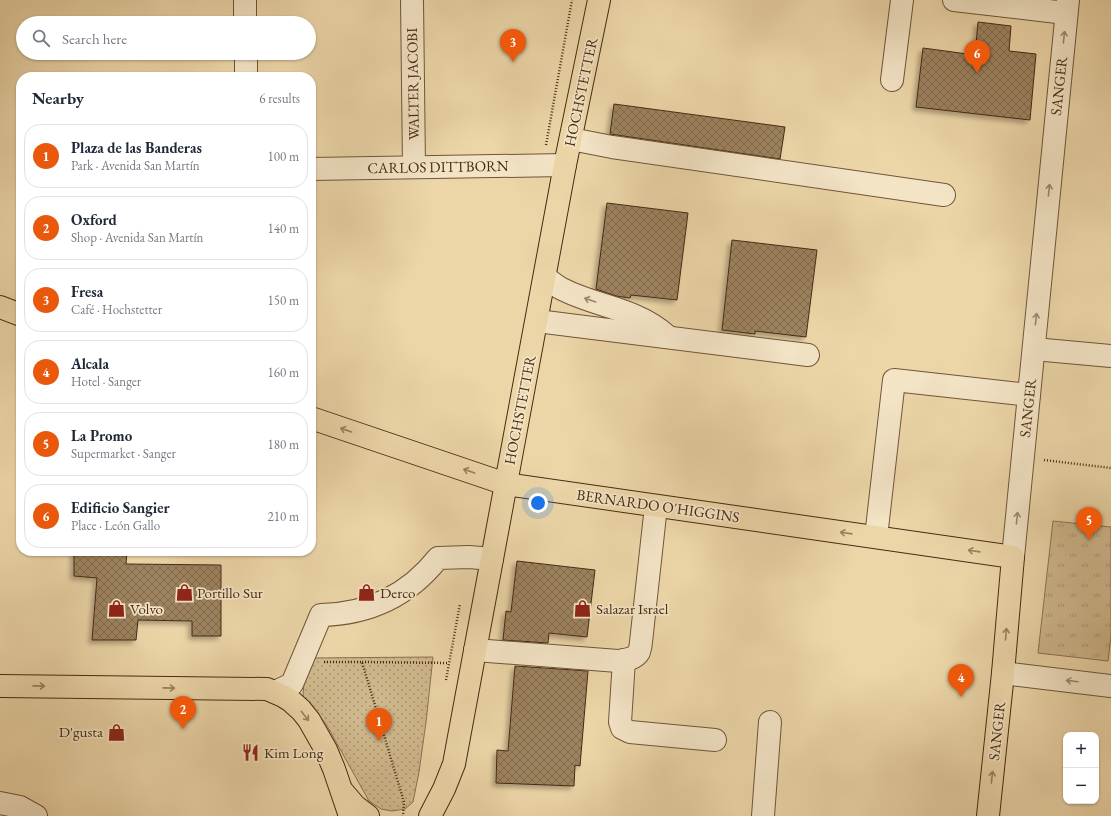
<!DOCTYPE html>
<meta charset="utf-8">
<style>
body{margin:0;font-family:"EB Garamond",serif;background:#f2f2f3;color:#1f2937}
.controls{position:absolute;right:12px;bottom:12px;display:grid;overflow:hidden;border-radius:8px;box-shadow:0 1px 3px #0004}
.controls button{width:36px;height:36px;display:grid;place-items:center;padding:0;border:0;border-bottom:1px solid #e0e1e3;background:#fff;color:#1f2937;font:20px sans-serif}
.you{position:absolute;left:538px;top:503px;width:14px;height:14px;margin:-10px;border:3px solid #fff;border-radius:50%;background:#1a73e8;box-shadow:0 0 0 6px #1a73e833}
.badge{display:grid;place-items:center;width:26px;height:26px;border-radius:50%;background:#ea580c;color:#fff;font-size:13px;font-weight:700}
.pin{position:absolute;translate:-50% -33px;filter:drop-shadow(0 1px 2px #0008)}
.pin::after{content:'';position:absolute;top:21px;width:14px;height:12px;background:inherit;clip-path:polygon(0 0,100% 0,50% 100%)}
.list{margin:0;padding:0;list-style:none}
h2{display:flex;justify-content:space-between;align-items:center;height:52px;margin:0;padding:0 16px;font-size:17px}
h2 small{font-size:13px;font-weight:400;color:#747a83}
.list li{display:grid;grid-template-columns:26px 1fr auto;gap:12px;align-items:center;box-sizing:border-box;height:64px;margin:0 8px 8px;padding:0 8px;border:1px solid #e0e1e3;border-radius:16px}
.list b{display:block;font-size:15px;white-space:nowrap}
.list p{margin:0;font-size:13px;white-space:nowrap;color:#747a83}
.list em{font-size:13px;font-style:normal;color:#747a83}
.icon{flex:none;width:22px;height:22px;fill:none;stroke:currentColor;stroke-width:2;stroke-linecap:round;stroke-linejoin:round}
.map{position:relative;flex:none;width:1111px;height:816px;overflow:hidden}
.search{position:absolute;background:#fff;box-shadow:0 1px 3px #0004;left:16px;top:16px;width:300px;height:44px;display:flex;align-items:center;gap:10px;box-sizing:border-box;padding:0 14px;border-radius:22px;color:#747a83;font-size:15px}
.panel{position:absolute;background:#fff;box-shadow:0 1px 3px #0004;left:16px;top:72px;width:300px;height:484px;border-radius:16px}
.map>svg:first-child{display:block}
.grass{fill:url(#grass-tufts);stroke:#8c7250}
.park{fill:url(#park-dots);stroke:#8c7250}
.building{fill:url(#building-cross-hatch);stroke:#472a12;filter:url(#shadow)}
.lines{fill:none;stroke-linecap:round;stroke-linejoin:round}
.minor-casing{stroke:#705538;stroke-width:24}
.major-casing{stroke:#472a12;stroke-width:24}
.path{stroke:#472a12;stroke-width:2.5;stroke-dasharray:1 2;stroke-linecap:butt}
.minor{stroke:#f3e4c6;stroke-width:22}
.major{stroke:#ecd6a8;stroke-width:22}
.oneway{stroke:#9d876c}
.oneway2{stroke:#9a805d}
.labels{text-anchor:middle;stroke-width:3.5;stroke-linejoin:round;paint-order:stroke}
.street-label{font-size:15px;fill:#472a12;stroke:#f3e4c6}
.poi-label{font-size:15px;fill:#472a12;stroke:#f3e4c6;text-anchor:start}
</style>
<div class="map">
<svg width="1111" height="816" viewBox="0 0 1111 816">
<defs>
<pattern id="grass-tufts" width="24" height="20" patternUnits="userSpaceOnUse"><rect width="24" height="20" fill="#d0b98e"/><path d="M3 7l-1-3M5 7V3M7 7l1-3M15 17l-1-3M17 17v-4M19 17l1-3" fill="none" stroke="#ab9773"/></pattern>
<pattern id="park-dots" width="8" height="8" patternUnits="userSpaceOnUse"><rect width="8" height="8" fill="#d0b98e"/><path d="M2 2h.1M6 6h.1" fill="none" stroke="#ab9773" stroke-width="1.8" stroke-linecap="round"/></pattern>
<pattern id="building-cross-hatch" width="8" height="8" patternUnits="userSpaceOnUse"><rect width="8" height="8" fill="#9d8360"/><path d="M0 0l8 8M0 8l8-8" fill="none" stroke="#826b4e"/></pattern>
<filter id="shadow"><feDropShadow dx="-3.5" dy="3.5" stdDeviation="2" flood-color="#0004"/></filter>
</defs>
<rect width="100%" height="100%" fill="#ecd6a8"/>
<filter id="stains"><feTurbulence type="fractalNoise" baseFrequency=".005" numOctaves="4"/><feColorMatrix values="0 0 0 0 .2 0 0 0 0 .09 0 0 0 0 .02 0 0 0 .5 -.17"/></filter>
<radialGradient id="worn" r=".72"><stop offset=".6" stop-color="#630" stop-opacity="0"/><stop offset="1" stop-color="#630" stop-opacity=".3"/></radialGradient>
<polygon class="grass" points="1053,521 1111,527 1111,636 1108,661 1038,653"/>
<polygon class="park" points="433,657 426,722 419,772 413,802 405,809 392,811 381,809 369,801 326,724 303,696 306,658"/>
<g class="building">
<polygon points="978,22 1011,26 1009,51 1036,54 1030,120 916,107 923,48 975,55"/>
<polygon points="614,104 785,127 780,159 610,134"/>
<polygon points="607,203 688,213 677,300 631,295 630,298 616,296 596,289"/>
<polygon points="732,240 817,250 806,337 755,331 755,334 722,330"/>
<polygon points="74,551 127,551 126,564 221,565 221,636 192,636 192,621 138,620 136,640 92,640 97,578 74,576"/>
<polygon points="517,561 595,570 587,637 549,633 548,643 503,640 506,611 511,612"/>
<polygon points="515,666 588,671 580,766 575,765 574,786 496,783 497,750 508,751"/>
</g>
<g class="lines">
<defs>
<g id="minor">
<polyline points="245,0 245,23"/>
<polyline points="412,0 414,167"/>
<polyline points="954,0 1066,13"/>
<polyline points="246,53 246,77"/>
<polyline points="892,80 902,0"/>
<polyline points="571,139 612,147 944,195"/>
<polyline points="311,169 565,165"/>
<path d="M545 277C550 281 556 286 562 289 597 307 635 308 666 335"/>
<polyline points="537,321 808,355"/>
<polyline points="1034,349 1111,356"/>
<polyline points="876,537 894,380 1029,395"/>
<polyline points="1013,557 1068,0"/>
<path d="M475 650 618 661C625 660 635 659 639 652 640 649 641 645 641 642L656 506"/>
<polyline points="624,660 620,722 622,728 630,732 715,740"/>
<polyline points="1003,673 1111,686"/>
<path d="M275 692 292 684 321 615C369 614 408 596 438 558L469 557 492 559"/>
<polyline points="0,803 20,807 36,816"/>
<polyline points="763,816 770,722"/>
</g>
<g id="major">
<polyline points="0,307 21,315"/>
<polyline points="311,418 506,484 1013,557 1003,673 988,816"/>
<polyline points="0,686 267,689 283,696 291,701 301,710 309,720 326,750 334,769 350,816"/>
<polyline points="343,792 355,806 368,816"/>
<polyline points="430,816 444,789 454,764 565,165 599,0"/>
</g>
</defs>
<use href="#minor" class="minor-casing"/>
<use href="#major" class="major-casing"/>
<g class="path">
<polyline points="546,145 572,0"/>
<polyline points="1044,460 1111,468"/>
<polyline points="324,662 362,662 404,802 403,816"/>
<polyline points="362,662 449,663"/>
<polyline points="446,680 460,604"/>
</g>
<use href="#minor" class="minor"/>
<use href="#major" class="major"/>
</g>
<defs><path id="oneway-shaft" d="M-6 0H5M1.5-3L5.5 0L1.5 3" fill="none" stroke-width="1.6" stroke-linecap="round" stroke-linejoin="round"/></defs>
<g class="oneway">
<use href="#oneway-shaft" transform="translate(1064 37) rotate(-84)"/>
<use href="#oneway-shaft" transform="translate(1049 190) rotate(-84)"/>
<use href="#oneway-shaft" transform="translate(590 300) rotate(-161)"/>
<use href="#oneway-shaft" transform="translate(1036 319) rotate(-84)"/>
<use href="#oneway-shaft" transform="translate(1017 518) rotate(-84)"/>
<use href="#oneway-shaft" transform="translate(1072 681) rotate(-173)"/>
</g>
<g class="oneway2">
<use href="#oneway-shaft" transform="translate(346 430) rotate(-161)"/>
<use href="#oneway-shaft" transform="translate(469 471) rotate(-161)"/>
<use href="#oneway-shaft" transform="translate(846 533) rotate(-172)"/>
<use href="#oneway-shaft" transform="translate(974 551) rotate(-172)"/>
<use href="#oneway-shaft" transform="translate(1006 634) rotate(-85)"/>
<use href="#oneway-shaft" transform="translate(39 686) rotate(1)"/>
<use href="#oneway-shaft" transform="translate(169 688) rotate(1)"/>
<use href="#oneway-shaft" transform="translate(305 716) rotate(52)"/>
<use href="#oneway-shaft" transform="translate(992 777) rotate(-84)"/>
</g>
<defs>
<symbol id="shop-bare" viewBox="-9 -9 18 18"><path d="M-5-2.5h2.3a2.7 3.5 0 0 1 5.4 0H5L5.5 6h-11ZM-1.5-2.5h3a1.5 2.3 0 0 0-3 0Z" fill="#8f2418" stroke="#f3e4c6" stroke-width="2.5" paint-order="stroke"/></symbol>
<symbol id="restaurant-bare" viewBox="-9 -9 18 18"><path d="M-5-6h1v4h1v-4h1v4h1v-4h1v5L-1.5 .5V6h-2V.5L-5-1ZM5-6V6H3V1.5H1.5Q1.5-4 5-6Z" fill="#8f2418" stroke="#f3e4c6" stroke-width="2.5" paint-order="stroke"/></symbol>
</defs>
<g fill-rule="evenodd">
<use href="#shop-bare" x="172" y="580" width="25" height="25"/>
<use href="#shop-bare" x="354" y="580" width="25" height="25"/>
<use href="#shop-bare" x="104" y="596" width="25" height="25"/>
<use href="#shop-bare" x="570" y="596" width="25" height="25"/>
<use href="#shop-bare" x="104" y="720" width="25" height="25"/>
<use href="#restaurant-bare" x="238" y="740" width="25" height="25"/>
</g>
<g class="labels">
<g class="street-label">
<text transform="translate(413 84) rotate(-91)" y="5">WALTER JACOBI</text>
<text transform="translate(1059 86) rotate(-84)" y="5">SANGER</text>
<text transform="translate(581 92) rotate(-78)" y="5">HOCHSTETTER</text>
<text transform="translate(438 167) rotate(-1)" y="5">CARLOS DITTBORN</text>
<text transform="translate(1028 408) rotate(-84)" y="5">SANGER</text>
<text transform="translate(520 410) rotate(-79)" y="5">HOCHSTETTER</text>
<text transform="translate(658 506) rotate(8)" y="5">BERNARDO O'HIGGINS</text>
<text transform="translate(997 731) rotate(-84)" y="5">SANGER</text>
</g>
<g class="poi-label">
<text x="197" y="598">Portillo Sur</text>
<text x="380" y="598">Derco</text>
<text x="130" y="614">Volvo</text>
<text x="596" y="614">Salazar Israel</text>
<text x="103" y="737" text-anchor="end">D'gusta</text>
<text x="264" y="758">Kim Long</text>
</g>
</g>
<rect width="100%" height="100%" filter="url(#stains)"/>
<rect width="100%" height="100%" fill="url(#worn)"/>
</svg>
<div class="controls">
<button>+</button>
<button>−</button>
</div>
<div class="you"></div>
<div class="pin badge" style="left:379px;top:741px">1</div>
<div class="pin badge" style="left:183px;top:729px">2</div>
<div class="pin badge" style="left:513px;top:62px">3</div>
<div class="pin badge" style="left:961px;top:697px">4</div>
<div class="pin badge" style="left:1089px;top:540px">5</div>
<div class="pin badge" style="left:977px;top:73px">6</div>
<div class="search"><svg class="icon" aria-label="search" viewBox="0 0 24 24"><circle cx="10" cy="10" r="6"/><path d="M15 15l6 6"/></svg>Search here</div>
<section class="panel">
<h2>Nearby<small>6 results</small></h2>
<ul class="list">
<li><span class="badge">1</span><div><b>Plaza de las Banderas</b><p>Park · Avenida San Martín</p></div><em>100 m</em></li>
<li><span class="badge">2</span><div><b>Oxford</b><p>Shop · Avenida San Martín</p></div><em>140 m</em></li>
<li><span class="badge">3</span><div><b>Fresa</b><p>Café · Hochstetter</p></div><em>150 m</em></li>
<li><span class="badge">4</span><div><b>Alcala</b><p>Hotel · Sanger</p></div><em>160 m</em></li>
<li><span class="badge">5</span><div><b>La Promo</b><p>Supermarket · Sanger</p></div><em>180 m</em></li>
<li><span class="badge">6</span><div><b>Edificio Sangier</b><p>Place · León Gallo</p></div><em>210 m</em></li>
</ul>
</section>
</div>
